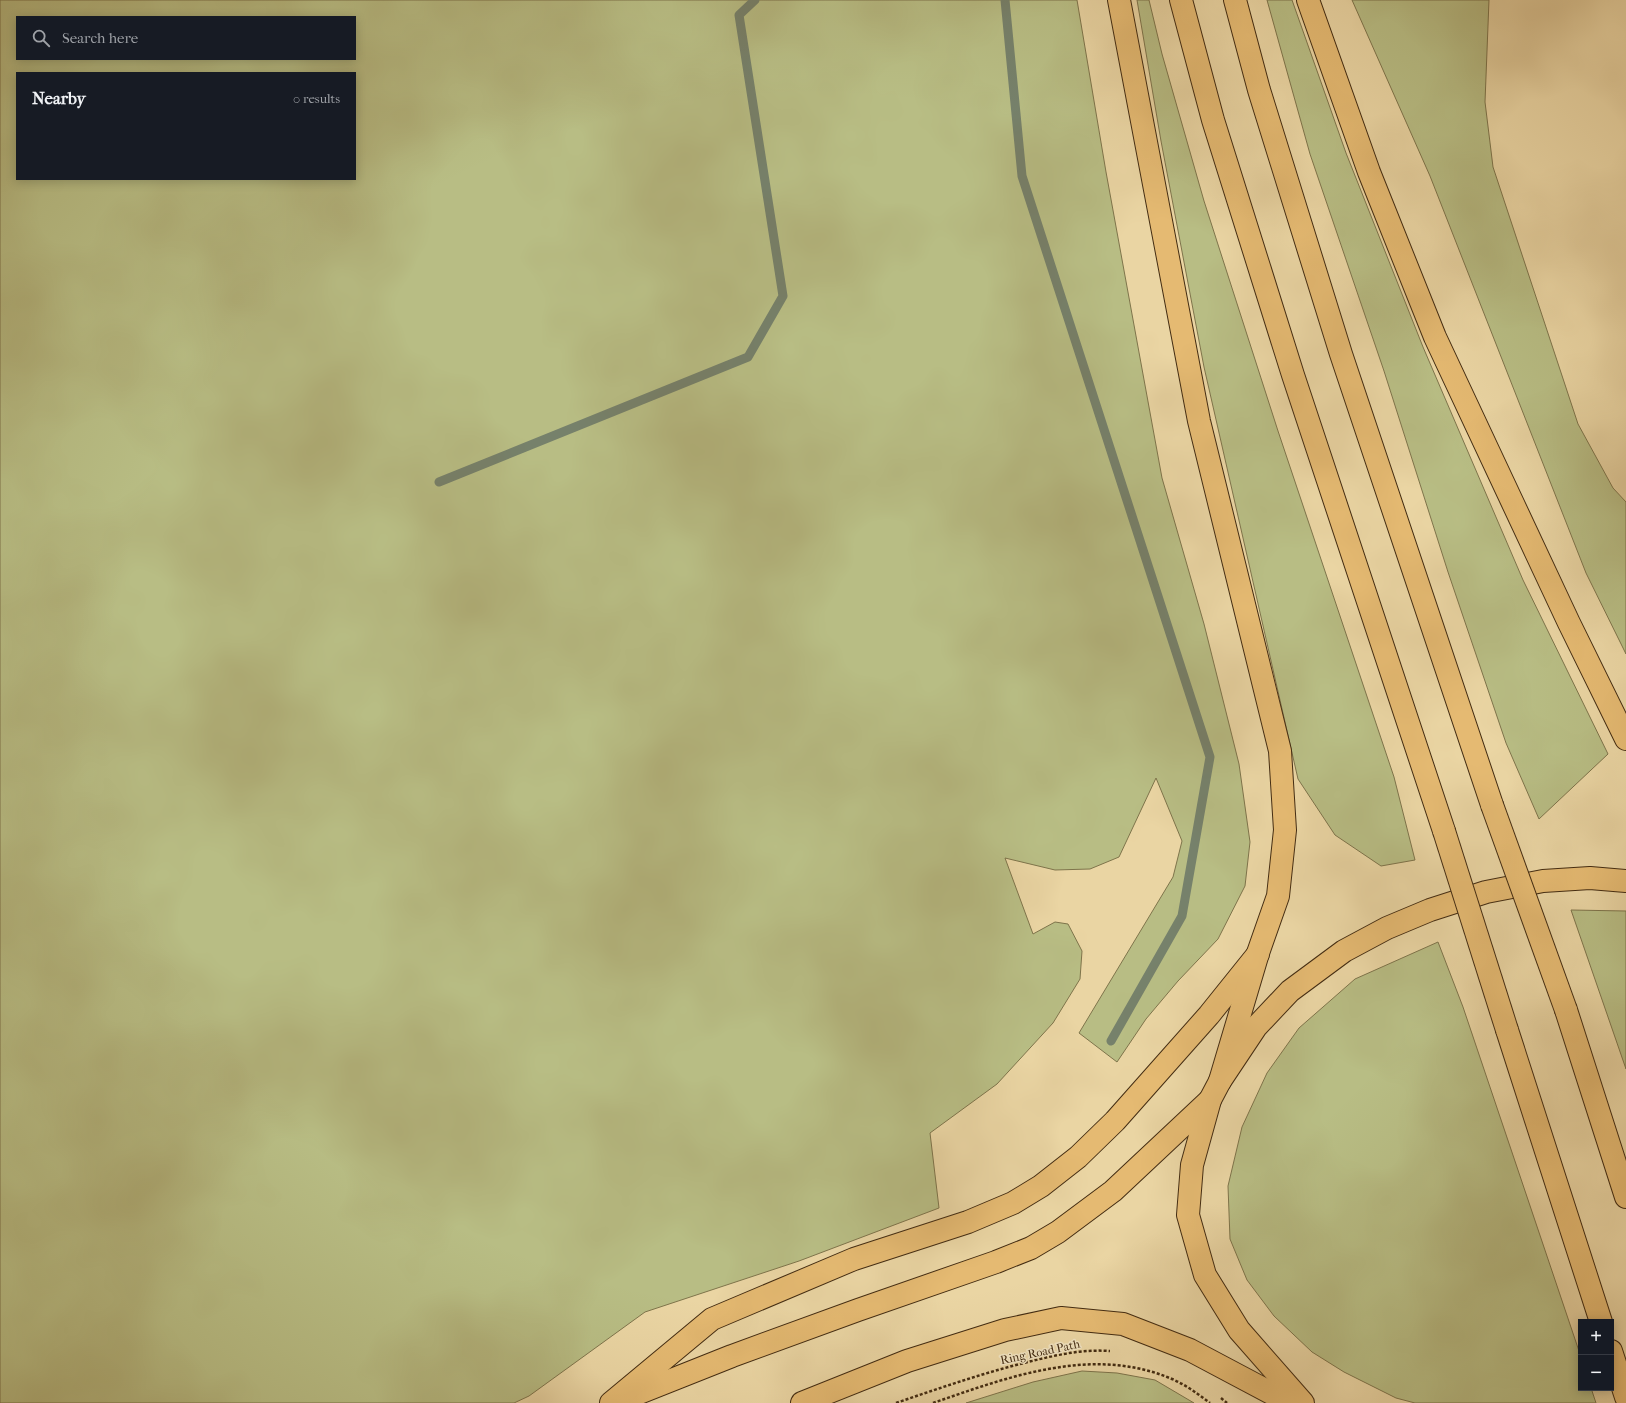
<!DOCTYPE html>
<meta charset="utf-8">
<style>
body{margin:0;font-family:"IM FELL French Canon",serif;background:#242831;color:#f1f3f6}
.controls{position:absolute;right:12px;bottom:12px;display:grid;overflow:hidden;border-radius:0px;box-shadow:0 2px 10px #0003}
.controls button{width:36px;height:36px;display:grid;place-items:center;padding:0;border:0;border-bottom:1px solid #363941;background:#171b24;color:#f1f3f6;font:20px sans-serif}
.list{margin:0;padding:0;list-style:none}
h2{display:flex;justify-content:space-between;align-items:center;height:52px;margin:0;padding:0 16px;font-size:17px}
h2 small{font-size:13px;font-weight:400;color:#9ea1a6}
.icon{flex:none;width:22px;height:22px;fill:none;stroke:currentColor;stroke-width:2;stroke-linecap:round;stroke-linejoin:round}
.map{position:relative;flex:none;width:1626px;height:1403px;overflow:hidden}
.search{position:absolute;background:#171b24;box-shadow:0 2px 10px #0003;left:16px;top:16px;width:340px;height:44px;display:flex;align-items:center;gap:10px;box-sizing:border-box;padding:0 14px;border-radius:0px;color:#9ea1a6;font-size:15px}
.panel{position:absolute;background:#171b24;box-shadow:0 2px 10px #0003;left:16px;top:72px;width:340px;height:108px;border-radius:0px}
.map>svg:first-child{display:block}
.green{fill:#b8bd84;stroke:#7e744b;fill-rule:evenodd}
.lines{fill:none;stroke-linecap:round;stroke-linejoin:round}
.stream{stroke:#76816b;stroke-width:9}
.primary-casing{stroke:#432c12;stroke-width:24}
.highway-casing{stroke:#432c12;stroke-width:24}
.path{stroke:#432c12;stroke-width:2.5;stroke-dasharray:3 2;stroke-linecap:butt}
.primary{stroke:#e5ba72;stroke-width:22}
.highway{stroke:#e5ba72;stroke-width:22}
.highway-bridge-casing{stroke:#432c12;stroke-width:24;stroke-linecap:butt}
.highway-bridge{stroke:#e5ba72;stroke-width:22}
.labels{text-anchor:middle;stroke-width:3;stroke-linejoin:round;paint-order:stroke}
.street-label{font-size:12px;fill:#432c12;stroke:#f1e4c3}
</style>
<div class="map">
<svg width="1626" height="1403" viewBox="0 0 1626 1403">
<rect width="100%" height="100%" fill="#ead5a3"/>
<filter id="stains"><feTurbulence type="fractalNoise" baseFrequency=".005" numOctaves="4"/><feColorMatrix values="0 0 0 0 .2 0 0 0 0 .09 0 0 0 0 .02 0 0 0 .5 -.17"/></filter>
<radialGradient id="worn" r=".72"><stop offset=".6" stop-color="#630" stop-opacity="0"/><stop offset="1" stop-color="#630" stop-opacity=".3"/></radialGradient>
<g class="green">
<path d="M0 0H1077L1106 172 1162 478 1204 624 1239 764 1250 842 1245 886 1218 939 1178 981 1146 1019 1117 1062 1079 1033 1173 877 1182 841 1156 778 1119 857 1090 869 1055 870 1005 858 1033 934 1055 922 1068 924 1082 951 1080 979 1053 1023 997 1084 930 1133 939 1208 799 1261 645 1312 529 1396 514 1403H0ZM17 17H355V59H17ZM17 73H355V179H17Z"/>
<polygon points="1137,0 1149,0 1162,54 1204,201 1278,431 1394,777 1415,860 1381,866 1335,835 1298,779 1204,367 1161,141"/>
<polygon points="1267,0 1292,0 1346,153 1423,347 1523,580 1608,754 1539,819 1506,743 1448,572 1384,371 1310,154"/>
<polygon points="1352,0 1489,0 1485,102 1493,167 1578,424 1613,488 1626,502 1626,654 1586,573 1430,176"/>
<polygon points="1571,910 1626,911 1626,1069"/>
<polygon points="1438,942 1463,1007 1581,1357 1581,1388 1591,1388 1596,1403 1415,1403 1396,1398 1344,1372 1312,1352 1274,1316 1247,1280 1230,1239 1228,1186 1242,1127 1267,1073 1299,1028 1355,979"/>
<polygon points="1082,1371 1117,1373 1155,1380 1194,1403 966,1403 1033,1382"/>
</g>
<g class="lines">
<g class="stream">
<polyline points="1005,0 1022,176 1210,757 1182,916 1111,1041"/>
<polyline points="439,482 748,357 783,296 739,15 755,0"/>
</g>
<defs>
<g id="primary">
<polyline points="629,1397 732,1356 858,1310 996,1262 1031,1248 1058,1232 1113,1191 1210,1100"/>
<polyline points="611,1403 712,1319 854,1259 968,1222 1013,1203 1041,1186 1078,1157 1115,1121 1209,1015 1258,954"/>
<polyline points="802,1403 907,1361 1005,1330 1061,1318 1123,1324 1190,1350 1290,1403"/>
</g>
<g id="highway">
<polyline points="1119,0 1199,421 1280,751 1285,830 1278,896 1258,953 1220,1081"/>
<polyline points="1181,0 1213,120 1293,375 1444,831"/>
<polyline points="1235,0 1259,90 1341,354 1492,805"/>
<polyline points="1308,0 1369,172 1435,337 1569,623 1626,739"/>
<polyline points="1566,1010 1626,1197"/>
<polyline points="1507,1030 1601,1322"/>
<polyline points="1611,1351 1626,1397"/>
<polyline points="1303,1403 1239,1330 1205,1275 1188,1215 1192,1165 1210,1100 1220,1081 1256,1027 1290,991 1344,951 1387,928 1430,910 1486,892 1543,881 1590,878 1626,881"/>
</g>
</defs>
<use href="#primary" class="primary-casing"/>
<use href="#highway" class="highway-casing"/>
<g class="path">
<polyline points="1221,1398 1227,1403"/>
<path d="M896 1403C940 1388 983 1373 1028 1362 1055 1355 1082 1349 1110 1351"/>
<path d="M933 1403C1008 1377 1093 1345 1172 1379 1186 1385 1198 1394 1210 1403"/>
</g>
<use href="#primary" class="primary"/>
<use href="#highway" class="highway"/>
<defs>
<g id="highway-bridge">
<polyline points="1492,805 1566,1010"/>
<polyline points="1444,831 1507,1030"/>
</g>
</defs>
<use href="#highway-bridge" class="highway-bridge-casing"/>
<use href="#highway-bridge" class="highway-bridge"/>
</g>
<g class="labels">
<g class="street-label">
<text transform="translate(1040 1352) rotate(-12)" y="4">Ring Road Path</text>
</g>
</g>
<rect width="100%" height="100%" filter="url(#stains)"/>
<rect width="100%" height="100%" fill="url(#worn)"/>
</svg>
<div class="controls">
<button>+</button>
<button>−</button>
</div>
<div class="search"><svg class="icon" aria-label="search" viewBox="0 0 24 24"><circle cx="10" cy="10" r="6"/><path d="M15 15l6 6"/></svg>Search here</div>
<section class="panel">
<h2>Nearby<small>0 results</small></h2>
<ul class="list">
</ul>
</section>
</div>
